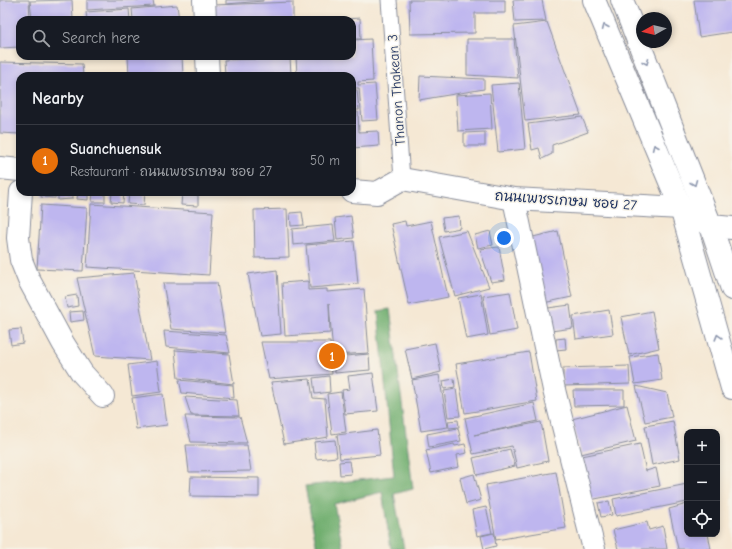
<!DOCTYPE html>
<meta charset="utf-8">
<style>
body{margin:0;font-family:"Comic Neue","Playpen Sans Thai",sans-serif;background:#242831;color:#f1f3f6}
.controls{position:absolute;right:12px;bottom:12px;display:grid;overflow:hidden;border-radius:8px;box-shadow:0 2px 6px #0003}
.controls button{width:36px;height:36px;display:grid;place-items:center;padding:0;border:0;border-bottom:1px solid #363941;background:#171b24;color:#f1f3f6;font:20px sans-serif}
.compass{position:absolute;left:636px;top:12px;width:36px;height:36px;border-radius:50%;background:#171b24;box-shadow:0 2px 6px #0003;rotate:262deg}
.you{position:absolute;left:504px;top:238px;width:14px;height:14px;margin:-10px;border:3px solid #fff;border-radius:50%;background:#1a73e8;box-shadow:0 0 0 6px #1a73e833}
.badge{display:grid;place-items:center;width:26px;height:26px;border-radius:50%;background:#d1495b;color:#fff;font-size:13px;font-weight:700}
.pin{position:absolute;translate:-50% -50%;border:2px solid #fff;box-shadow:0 1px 4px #0006}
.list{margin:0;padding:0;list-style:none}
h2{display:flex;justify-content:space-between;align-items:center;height:52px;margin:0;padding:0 16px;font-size:17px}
h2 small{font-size:13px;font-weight:400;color:#9ea1a6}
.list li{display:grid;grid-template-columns:26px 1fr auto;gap:12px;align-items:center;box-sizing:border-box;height:72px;padding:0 16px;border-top:1px solid #363941}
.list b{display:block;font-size:15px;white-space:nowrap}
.list p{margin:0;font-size:13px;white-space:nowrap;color:#9ea1a6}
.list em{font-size:13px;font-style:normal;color:#9ea1a6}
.icon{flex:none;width:22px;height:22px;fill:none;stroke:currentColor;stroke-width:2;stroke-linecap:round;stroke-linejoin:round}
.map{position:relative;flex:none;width:732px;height:549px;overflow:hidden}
.search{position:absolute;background:#171b24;box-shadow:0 2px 6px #0003;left:16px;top:16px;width:340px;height:44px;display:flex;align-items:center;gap:10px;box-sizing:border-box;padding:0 14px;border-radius:12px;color:#9ea1a6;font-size:15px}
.panel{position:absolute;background:#171b24;box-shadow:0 2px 6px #0003;left:16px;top:72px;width:340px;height:124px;border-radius:12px}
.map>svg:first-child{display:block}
.forest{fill:#6fae6e;stroke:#456e66}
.building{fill:#beb6ef}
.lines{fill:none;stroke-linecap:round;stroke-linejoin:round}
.service-casing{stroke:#888c99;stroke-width:17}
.minor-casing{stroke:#888c99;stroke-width:24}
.tertiary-casing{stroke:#888c99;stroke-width:24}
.secondary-casing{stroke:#888c99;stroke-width:24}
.service{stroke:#fff;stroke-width:15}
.minor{stroke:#fff;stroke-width:22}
.tertiary{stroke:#fff;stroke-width:22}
.secondary{stroke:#fff;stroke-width:22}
.oneway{stroke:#8d97ae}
.labels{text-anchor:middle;stroke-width:3;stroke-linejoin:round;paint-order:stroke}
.street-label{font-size:14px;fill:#1b2f5e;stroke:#f7f3e8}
</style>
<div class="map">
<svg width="732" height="549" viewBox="0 0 732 549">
<rect width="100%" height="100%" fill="#f7f3e8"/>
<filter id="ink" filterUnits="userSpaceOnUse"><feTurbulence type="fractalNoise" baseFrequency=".025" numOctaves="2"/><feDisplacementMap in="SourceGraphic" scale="8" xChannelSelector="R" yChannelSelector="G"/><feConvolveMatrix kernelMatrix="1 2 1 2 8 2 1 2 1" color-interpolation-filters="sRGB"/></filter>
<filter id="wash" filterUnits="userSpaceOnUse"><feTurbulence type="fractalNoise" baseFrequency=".012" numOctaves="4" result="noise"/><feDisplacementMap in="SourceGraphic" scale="16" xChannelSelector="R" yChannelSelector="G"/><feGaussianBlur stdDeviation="0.9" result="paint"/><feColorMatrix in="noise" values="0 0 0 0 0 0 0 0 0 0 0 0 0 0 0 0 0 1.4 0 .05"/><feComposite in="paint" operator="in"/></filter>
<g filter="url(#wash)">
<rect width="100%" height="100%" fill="#f5e8d4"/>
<polygon class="forest" points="390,309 413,489 394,494 404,549 391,549 382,492 334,504 343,549 317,549 305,486 394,476 378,311"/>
<g id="blocks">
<g class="building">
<polygon points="0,0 29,0 30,20 20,20 20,47 0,48"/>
<polygon points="72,0 73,20 32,20 30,1"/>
<polygon points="87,0 153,0 154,6 87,10"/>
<polygon points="226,0 263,0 263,1 226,4"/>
<polygon points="409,0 505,0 505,13 475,13 475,33 410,34"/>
<polygon points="513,0 542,0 546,21 515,22"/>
<polygon points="694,0 732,0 732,32 699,37"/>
<polygon points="293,2 293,20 214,20 213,5"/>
<polygon points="177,5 179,20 133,20 132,9"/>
<polygon points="129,9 130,20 87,20 86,12"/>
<polygon points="360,18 361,39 352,39 352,20 346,19"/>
<polygon points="547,22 581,115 525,121 514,26"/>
<polygon points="371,39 373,81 358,82 358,85 375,84 378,120 362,121 359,88 352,88 352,76 297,76 296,56 352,56 352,40"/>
<polygon points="467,39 514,39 518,78 467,75"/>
<polygon points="128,56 182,56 183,76 129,76"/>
<polygon points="220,56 238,56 238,57 220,58"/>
<polygon points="290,58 291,74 225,75 224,60"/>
<polygon points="0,62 82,64 83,76 20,76 20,134 0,133"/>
<polygon points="420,76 484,79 484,89 419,100"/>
<polygon points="519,83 525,149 498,152 491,85"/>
<polygon points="352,90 357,90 359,110 352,110"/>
<polygon points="490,93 492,129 458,131 456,95"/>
<polygon points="358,112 359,132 378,131 379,146 352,148 352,113"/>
<polygon points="582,117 588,132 552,145 552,154 542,159 539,148 532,150 528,124"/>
<polygon points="485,132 485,146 464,146 464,133"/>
<polygon points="41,192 56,192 55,198 41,197"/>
<polygon points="58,192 72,192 72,199 58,200"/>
<polygon points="78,192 88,192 88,200 77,199"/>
<polygon points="93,192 105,192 105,202 92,202"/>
<polygon points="112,192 124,192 123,203 111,202"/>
<polygon points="129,192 145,192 144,205 128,204"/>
<polygon points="182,193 198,195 198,206 181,205"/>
<polygon points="91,204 213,212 209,275 87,267"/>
<polygon points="41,205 87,208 83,271 37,269"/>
<polygon points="287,209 289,257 255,258 254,210"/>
<polygon points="302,212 304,225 291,226 290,213"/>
<polygon points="351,216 354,238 337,240 335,218"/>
<polygon points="459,216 460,228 444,231 442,218"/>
<polygon points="405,221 406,226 431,221 448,297 409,305 391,224"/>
<polygon points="333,225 335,241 293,245 292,229"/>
<polygon points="467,231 489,287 455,296 439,237"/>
<polygon points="490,231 493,245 478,248 475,235"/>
<polygon points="558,231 572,297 543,303 529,238"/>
<polygon points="354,241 358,284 310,288 306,245"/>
<polygon points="499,247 505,280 491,282 480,249"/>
<polygon points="277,270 281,334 260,336 248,274"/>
<polygon points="134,273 150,360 95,356 77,278"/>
<polygon points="308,281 308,290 327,289 327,292 364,289 369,353 333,355 329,303 330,333 285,336 282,283"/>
<polygon points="163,283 217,283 225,333 171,329"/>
<polygon points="510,292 517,330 490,335 483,296"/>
<polygon points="481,294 488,335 466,339 458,298"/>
<polygon points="77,295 78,306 67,308 65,297"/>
<polygon points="570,305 573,328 551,331 548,308"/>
<polygon points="609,310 613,334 576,339 573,316"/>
<polygon points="83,311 84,320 70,322 69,312"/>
<polygon points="652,311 659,348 629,355 621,317"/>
<polygon points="21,329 23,343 11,345 9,330"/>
<polygon points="164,331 226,335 230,353 166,347"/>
<polygon points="565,338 566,349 556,350 556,339"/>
<polygon points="261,342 330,342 332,374 269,379"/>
<polygon points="435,343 441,372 412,379 405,349"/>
<polygon points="175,350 229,354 234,384 178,378"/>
<polygon points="529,352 537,401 465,413 456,364"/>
<polygon points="658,353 662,380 635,384 630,357"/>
<polygon points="369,354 370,370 335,373 334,357"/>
<polygon points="157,361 161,392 132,396 128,365"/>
<polygon points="629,366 630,384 563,386 563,368"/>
<polygon points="373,373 378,411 345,414 342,390 350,389 348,376"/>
<polygon points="439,375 448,427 421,431 412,380"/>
<polygon points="329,376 330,392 315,394 313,378"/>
<polygon points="310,379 313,398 325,399 328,437 284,444 271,382"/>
<polygon points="454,379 455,387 444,389 443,381"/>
<polygon points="179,380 233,385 234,398 182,393"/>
<polygon points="636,386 667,393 672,417 645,422"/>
<polygon points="456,389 460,416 448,417 444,391"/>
<polygon points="573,390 624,390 624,405 574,406"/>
<polygon points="341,392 346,432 332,434 327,394"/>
<polygon points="163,394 167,425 136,429 132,398"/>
<polygon points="185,397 237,400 239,416 191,415"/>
<polygon points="534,403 538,421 474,435 541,422 548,461 517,468 512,446 473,454 465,418"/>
<polygon points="627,405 636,441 581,454 572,419"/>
<polygon points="185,416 240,417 247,443 191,442"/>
<polygon points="458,420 459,427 449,428 448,421"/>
<polygon points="673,421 680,459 652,465 645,426"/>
<polygon points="458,428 461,441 429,447 427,434"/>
<polygon points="377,430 380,455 340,459 337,435"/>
<polygon points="335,440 337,457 316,459 314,442"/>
<polygon points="454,444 455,446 465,444 467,453 457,455 459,467 431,473 426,450"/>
<polygon points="640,444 646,471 656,468 660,486 590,500 582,456"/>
<polygon points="186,445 247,445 251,471 189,472"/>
<polygon points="510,449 515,466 477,475 473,458"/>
<polygon points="349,461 351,474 340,475 339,462"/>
<polygon points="556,472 566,528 496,540 486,485"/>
<polygon points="474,474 481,500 466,504 460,478"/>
<polygon points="191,477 259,478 259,497 190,496"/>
<polygon points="687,484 687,502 616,516 613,499"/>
<polygon points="609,501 612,515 601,517 598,503"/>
<polygon points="687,504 687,534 708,534 711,549 678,549 669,509"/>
<polygon points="486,507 492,533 477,536 472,510"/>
<polygon points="647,522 649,530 663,526 667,549 618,549 613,530"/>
<polygon points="494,533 496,546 484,549 481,536"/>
</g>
</g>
</g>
<g filter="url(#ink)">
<use href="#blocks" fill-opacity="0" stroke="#888c99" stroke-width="1"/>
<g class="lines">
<defs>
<polyline id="service" points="389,0 402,179"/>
<g id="minor">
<polyline points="204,0 205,20"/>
<polyline points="207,56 208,76"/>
<polyline points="21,192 18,238 21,260 29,280 63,343 82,373 103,396"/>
<polyline points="514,199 554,390 594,549"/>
</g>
<g id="tertiary">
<polyline points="0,168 20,170"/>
<polyline points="352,191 377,193 402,179 514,199 681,208 711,226 732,228"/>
</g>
<g id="secondary">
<polyline points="594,0 681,208 732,388"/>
<polyline points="622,0 711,226 732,289"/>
</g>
</defs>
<use href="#service" class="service-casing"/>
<use href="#minor" class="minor-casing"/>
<use href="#tertiary" class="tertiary-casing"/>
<use href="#secondary" class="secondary-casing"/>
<use href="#service" class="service"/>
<use href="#minor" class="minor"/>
<use href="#tertiary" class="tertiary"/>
<use href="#secondary" class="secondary"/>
</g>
<defs><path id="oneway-chevron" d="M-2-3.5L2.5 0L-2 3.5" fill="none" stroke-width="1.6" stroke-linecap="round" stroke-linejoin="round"/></defs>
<g class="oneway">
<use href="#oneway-chevron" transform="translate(605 27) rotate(-113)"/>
<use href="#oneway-chevron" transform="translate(646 62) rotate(68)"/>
<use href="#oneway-chevron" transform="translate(655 147) rotate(-113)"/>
<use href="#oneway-chevron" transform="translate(694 183) rotate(68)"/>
<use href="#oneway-chevron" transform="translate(718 337) rotate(-106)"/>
</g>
</g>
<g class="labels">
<g class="street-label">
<text transform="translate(396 90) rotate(-94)" y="5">Thanon Thakean 3</text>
<text transform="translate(566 200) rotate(4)" y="5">ถนนเพชรเกษม ซอย 27</text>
</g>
</g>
</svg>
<div class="controls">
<button>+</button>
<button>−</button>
<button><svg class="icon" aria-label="locate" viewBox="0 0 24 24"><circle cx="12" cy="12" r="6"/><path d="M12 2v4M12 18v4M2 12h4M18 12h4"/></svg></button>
</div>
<svg class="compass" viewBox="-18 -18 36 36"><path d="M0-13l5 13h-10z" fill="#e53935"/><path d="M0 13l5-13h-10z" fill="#9ea1a6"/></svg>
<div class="you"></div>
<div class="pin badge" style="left:332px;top:356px;background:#e8710a">1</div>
<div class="search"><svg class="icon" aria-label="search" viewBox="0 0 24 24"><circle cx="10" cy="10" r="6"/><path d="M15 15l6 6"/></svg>Search here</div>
<section class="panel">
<h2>Nearby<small></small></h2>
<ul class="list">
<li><span class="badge" style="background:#e8710a">1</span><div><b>Suanchuensuk</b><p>Restaurant · ถนนเพชรเกษม ซอย 27</p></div><em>50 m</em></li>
</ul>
</section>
</div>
